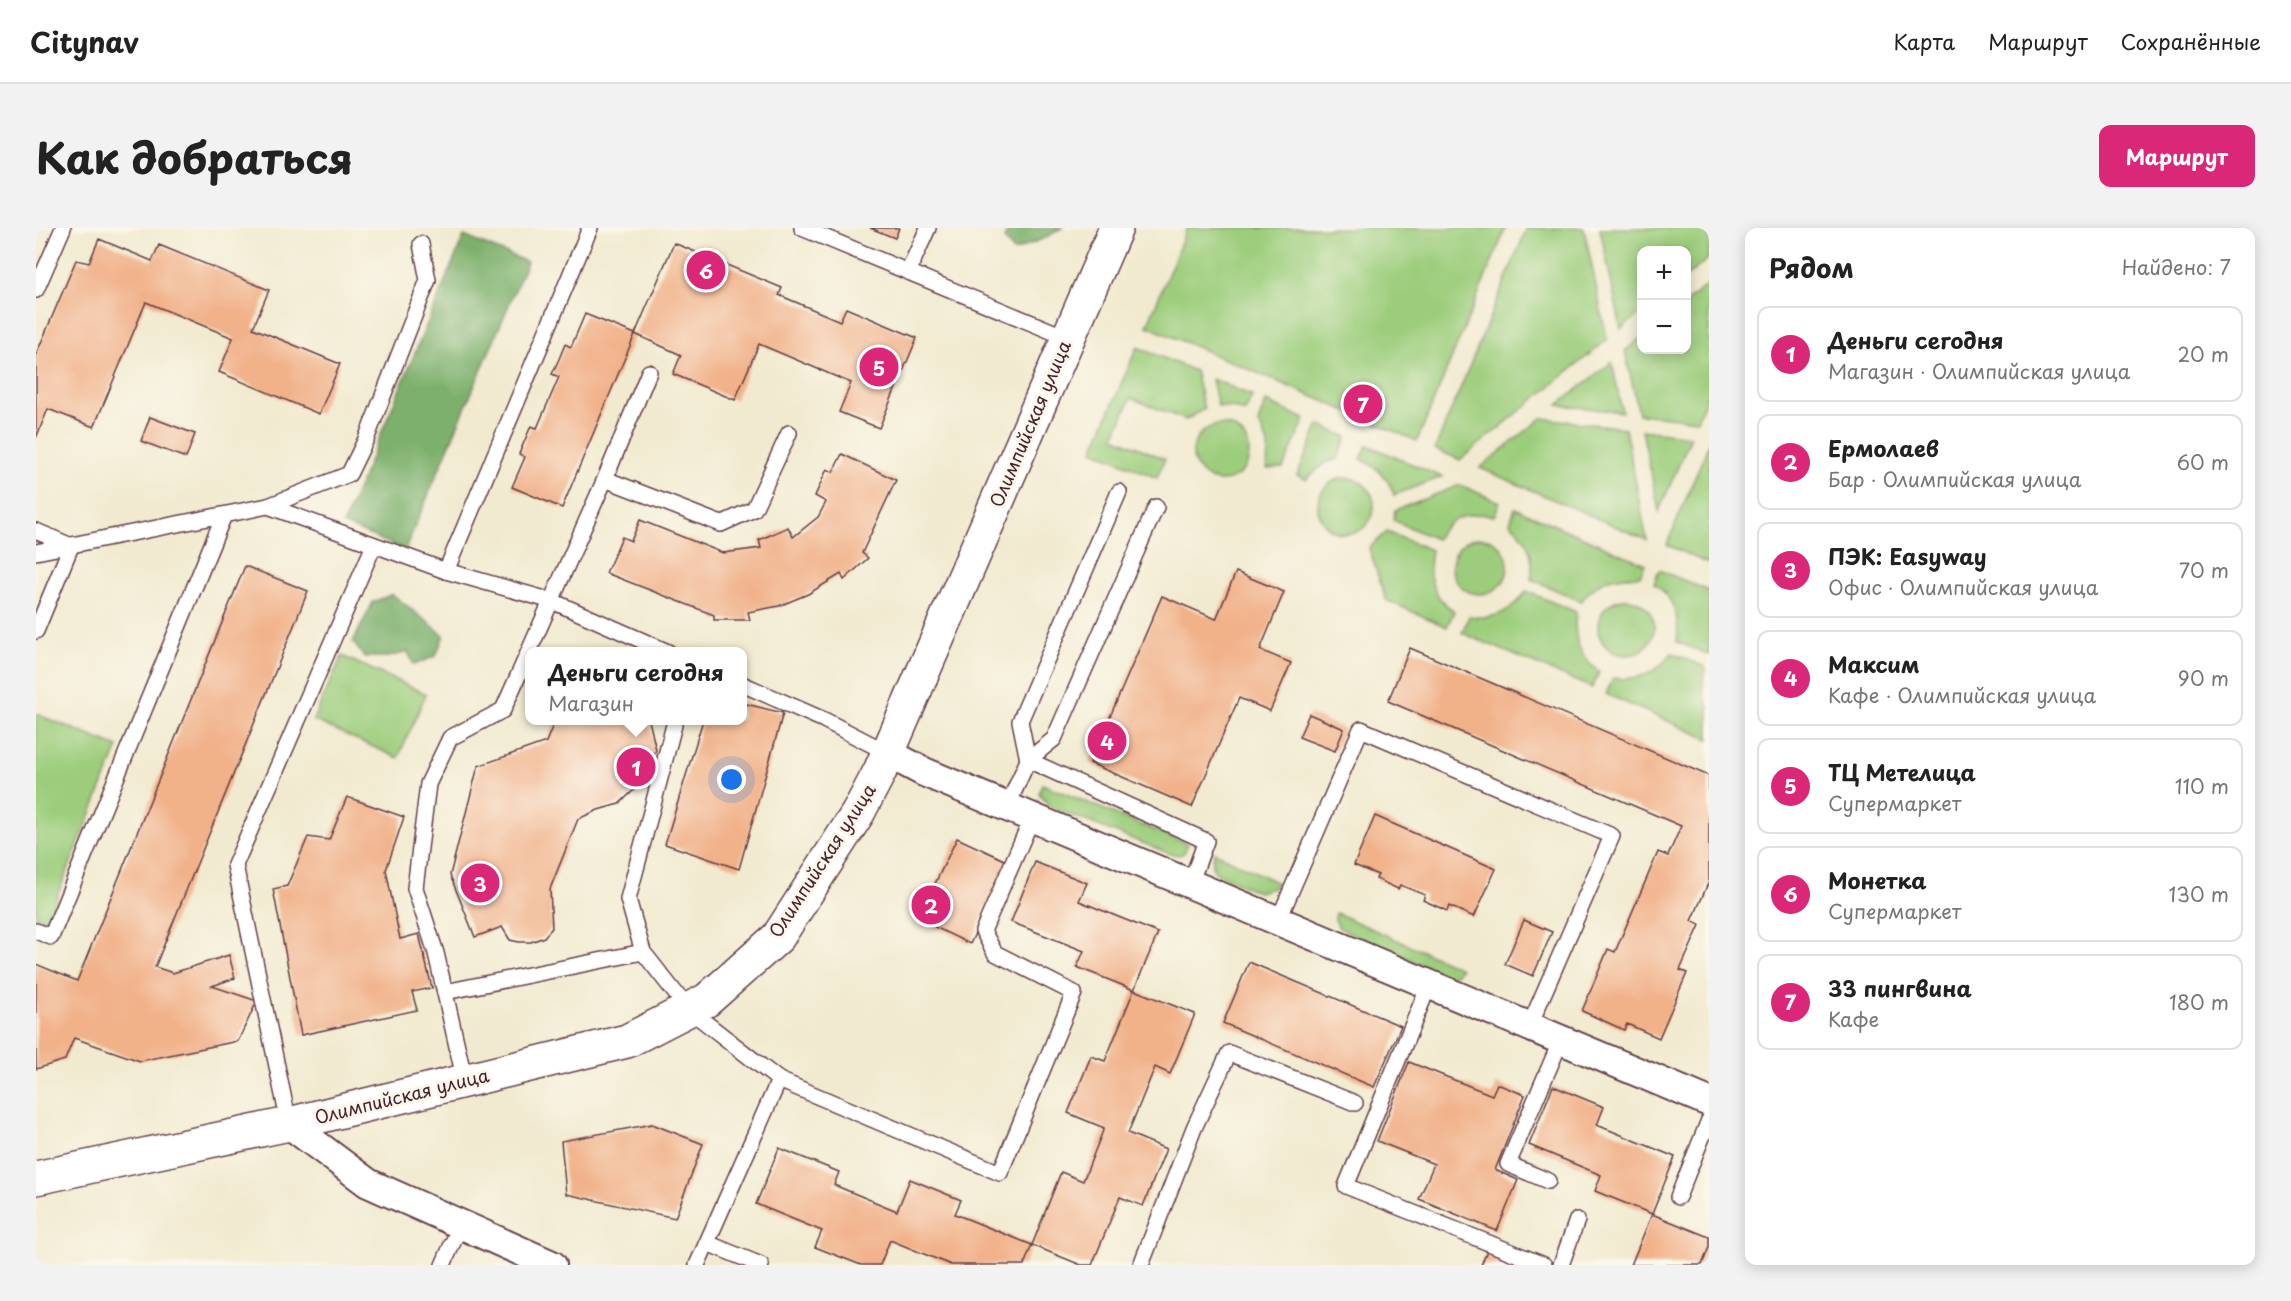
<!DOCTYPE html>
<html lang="ru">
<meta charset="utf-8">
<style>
body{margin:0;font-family:"Playpen Sans",sans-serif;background:#f2f2f2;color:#222}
.controls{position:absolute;right:18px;top:18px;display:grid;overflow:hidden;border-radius:12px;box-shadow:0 3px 15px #0003}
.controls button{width:54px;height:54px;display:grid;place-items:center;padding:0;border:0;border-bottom:2px solid #e0e0e0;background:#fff;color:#222;font:30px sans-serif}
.you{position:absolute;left:696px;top:552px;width:21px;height:21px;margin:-15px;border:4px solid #fff;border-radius:50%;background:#1a73e8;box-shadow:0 0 0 9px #1a73e833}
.badge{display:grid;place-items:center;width:39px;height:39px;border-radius:50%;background:#db2777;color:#fff;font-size:20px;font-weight:700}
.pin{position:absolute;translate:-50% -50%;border:3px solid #fff;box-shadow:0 2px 6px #0006}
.popup{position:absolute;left:489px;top:419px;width:222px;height:78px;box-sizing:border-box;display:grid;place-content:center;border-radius:12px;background:#fff;filter:drop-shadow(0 2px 4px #0005);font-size:20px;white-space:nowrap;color:#767676}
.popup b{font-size:22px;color:#222}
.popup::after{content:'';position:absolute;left:50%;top:100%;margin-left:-12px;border:12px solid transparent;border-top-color:#fff}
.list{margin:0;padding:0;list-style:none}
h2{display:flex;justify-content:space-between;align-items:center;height:78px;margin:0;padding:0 24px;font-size:26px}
h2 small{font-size:20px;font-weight:400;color:#767676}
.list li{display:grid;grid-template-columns:39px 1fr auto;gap:18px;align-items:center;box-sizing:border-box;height:96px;margin:0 12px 12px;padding:0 12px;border:2px solid #e0e0e0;border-radius:12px}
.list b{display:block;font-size:22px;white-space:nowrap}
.list p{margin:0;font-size:20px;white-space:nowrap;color:#767676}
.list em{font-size:20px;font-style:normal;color:#767676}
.map{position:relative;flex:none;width:1673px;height:1037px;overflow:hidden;border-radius:12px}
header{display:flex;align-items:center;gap:36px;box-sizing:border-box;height:84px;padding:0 30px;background:#fff;border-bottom:2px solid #e0e0e0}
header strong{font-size:28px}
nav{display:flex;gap:33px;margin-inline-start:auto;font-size:21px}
.intro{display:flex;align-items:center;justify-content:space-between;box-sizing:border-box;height:144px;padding:0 36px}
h1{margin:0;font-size:42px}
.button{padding:15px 27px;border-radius:12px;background:#db2777;color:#fff;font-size:21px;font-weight:700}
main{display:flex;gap:36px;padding:0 36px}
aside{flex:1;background:#fff;border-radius:12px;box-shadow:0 3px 15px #0003}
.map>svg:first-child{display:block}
.green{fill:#9ccd7c;stroke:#737654;stroke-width:1.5}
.forest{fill:#7db06c;stroke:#64684c;stroke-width:1.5}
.building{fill:#f1b189}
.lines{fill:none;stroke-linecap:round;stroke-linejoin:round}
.service-casing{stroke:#633d44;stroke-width:18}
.minor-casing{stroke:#633d44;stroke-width:32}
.tertiary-casing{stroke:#633d44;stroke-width:36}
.service{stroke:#fff;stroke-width:15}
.minor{stroke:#fff;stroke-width:28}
.tertiary{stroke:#fff;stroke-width:33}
.labels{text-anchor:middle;stroke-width:6;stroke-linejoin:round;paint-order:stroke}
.street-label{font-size:18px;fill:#4a1f2b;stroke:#fbf7ec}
</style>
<header>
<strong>Citynav</strong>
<nav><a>Карта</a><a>Маршрут</a><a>Сохранённые</a></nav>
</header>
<div class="intro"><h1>Как добраться</h1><a class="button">Маршрут</a></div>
<main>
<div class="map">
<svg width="1673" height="1037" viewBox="0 0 1673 1037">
<rect width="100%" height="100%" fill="#fbf7ec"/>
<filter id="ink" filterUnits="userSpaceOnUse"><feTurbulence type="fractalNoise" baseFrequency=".0167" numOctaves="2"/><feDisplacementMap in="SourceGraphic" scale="12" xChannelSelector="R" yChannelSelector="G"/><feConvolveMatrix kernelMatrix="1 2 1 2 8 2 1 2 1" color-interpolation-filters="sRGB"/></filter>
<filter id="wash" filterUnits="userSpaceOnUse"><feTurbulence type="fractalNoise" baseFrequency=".008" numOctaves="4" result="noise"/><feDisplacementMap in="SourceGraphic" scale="24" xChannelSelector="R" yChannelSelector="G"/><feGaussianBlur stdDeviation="1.35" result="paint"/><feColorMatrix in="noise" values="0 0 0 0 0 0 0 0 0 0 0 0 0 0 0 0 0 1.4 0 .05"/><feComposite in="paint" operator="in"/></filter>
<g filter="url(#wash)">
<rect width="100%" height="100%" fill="#f2ead0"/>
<g class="green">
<polygon points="1151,0 1470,0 1381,213 1111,98"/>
<polygon points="1491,0 1548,0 1571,112 1424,232 1399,221"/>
<polygon points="1564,0 1673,0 1673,30 1651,48 1650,22 1606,22 1605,85 1585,101"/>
<polygon points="1673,55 1673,163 1661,192 1603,186 1589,123 1605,110 1606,122 1650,122 1651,73"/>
<polygon points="1101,119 1159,143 1168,181 1150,192 1095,170 1078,209 1129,231 1121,250 1057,222"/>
<polygon points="1576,134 1586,184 1522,177"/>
<polygon points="1176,151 1216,168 1209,184 1201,181 1182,178"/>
<polygon points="1230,174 1269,191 1247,240 1231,241 1232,216 1222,194"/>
<polygon points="1506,190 1589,200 1611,312 1444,240"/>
<circle cx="1185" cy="225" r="28"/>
<polygon points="1283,197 1311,209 1302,231 1289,235 1270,251 1261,247"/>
<polygon points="1606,202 1655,208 1623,283"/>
<polygon points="1673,215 1673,336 1631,317"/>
<path d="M1331 217 1406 249 1358 267C1352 249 1343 240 1325 231Z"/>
<circle cx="1310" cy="278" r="28"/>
<path d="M1424 257 1464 274 1458 288C1437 283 1411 289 1400 311L1357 292 1359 282Z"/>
<path d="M1479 280 1609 336 1604 348C1578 346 1561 352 1545 373L1495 351C1499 328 1492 310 1474 295Z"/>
<path d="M1351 304 1395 322C1390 346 1396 369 1418 383L1411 399 1350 372 1333 320Z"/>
<circle cx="1444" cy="338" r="28"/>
<path d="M1623 342 1673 363V427L1641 414C1644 389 1638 370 1618 355Z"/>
<path d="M1490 363 1540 384C1537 410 1542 428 1563 444L1556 460 1426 405 1433 388C1456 393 1478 383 1490 363Z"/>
<circle cx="1590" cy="399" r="28"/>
<path d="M1636 425 1669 439 1667 454 1668 467 1673 479V511L1570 466 1577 450C1602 453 1620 446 1636 425Z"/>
<polygon points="306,428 390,466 362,530 277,492"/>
<polygon points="0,486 82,519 11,693 0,689"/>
<polygon points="1006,556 1152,616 1148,625 1143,627 1132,625 1014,579 1003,565"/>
<polygon points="1178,624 1242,655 1237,660 1222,664 1180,645 1176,638"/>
<polygon points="1300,685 1425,740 1420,746 1412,748 1303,700 1299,691"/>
</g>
<g class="forest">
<polygon points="973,0 1026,0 1009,10 978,23 968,11"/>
<polygon points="428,8 491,34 369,322 307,296"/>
<polygon points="356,366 408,407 400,428 378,437 372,424 352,429 328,429 317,414 337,374"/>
</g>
<g id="blocks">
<g class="building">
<polygon points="834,0 863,0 859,10"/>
<polygon points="63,11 116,33 123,17 233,62 217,100 304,136 283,186 183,144 197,110 110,74 58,199 12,181 0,210 0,127 40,32 53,35"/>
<polygon points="638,15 746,60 743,67 804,93 810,80 881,110 843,200 803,184 815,155 723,116 699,172 637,146 645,127 599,106"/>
<polygon points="549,86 599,106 526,280 476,259 489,229 483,226 495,198 501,200 523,149 516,146 523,131 529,116 535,119"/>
<polygon points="114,189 159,206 150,230 105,213"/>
<polygon points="806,226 860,252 826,325 832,330 808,352 805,346 772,366 743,378 712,384 714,392 678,392 678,387 570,345 586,309 595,313 604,292 687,325 725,320 723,312 752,299 757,309 782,289 790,274 779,268 791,241 797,244"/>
<polygon points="209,338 272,363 119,739 137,745 193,727 199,750 176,758 221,773 202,813 104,833 38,810 29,832 0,841 0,736 41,753"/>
<polygon points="1200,344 1248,364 1224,422 1255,435 1234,483 1203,470 1156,579 1054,535 1126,368 1180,391"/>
<polygon points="1374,420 1673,548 1673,653 1656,693 1664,697 1644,742 1651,745 1623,810 1591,796 1588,802 1546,783 1572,721 1579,724 1622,624 1632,628 1645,598 1352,473"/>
<polygon points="706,475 747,485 703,641 629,616 667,492 706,492"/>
<polygon points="1273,486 1308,501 1299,523 1263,509"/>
<polygon points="519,492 613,492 620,522 599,561 583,576 562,582 542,591 514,661 516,700 508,709 495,714 483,714 474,712 466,699 439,709 414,647 442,538 510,514"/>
<polygon points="311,569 368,589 350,642 364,711 383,706 396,760 376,764 381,782 265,807 237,661 251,658 272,609 293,612"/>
<polygon points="1339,588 1460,641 1438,689 1413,678 1411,683 1387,672 1389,667 1364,657 1362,661 1340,651 1342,647 1318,637"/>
<polygon points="921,610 973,634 934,716 882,691"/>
<polygon points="999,634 1051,655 1043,673 1122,705 1098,762 1159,786 1134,846 1119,839 1092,905 1130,921 1107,978 1084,969 1056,1037 1045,1037 996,1017 1025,944 1047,953 1068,900 1032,885 1055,828 1069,833 1098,762 1041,739 1048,723 975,694"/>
<polygon points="1488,692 1516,704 1497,748 1469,736"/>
<polygon points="1213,734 1365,798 1338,859 1187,795"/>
<polygon points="1373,834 1456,867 1461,856 1489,867 1459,942 1482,952 1461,1003 1383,971 1398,936 1341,913"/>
<polygon points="1517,858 1568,879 1561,897 1639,929 1616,986 1559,963 1565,947 1493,917"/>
<polygon points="616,896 667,916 639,990 530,966 525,913"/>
<polygon points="743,920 803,944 798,957 861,983 874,951 925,972 919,986 996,1017 988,1037 915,1037 854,1012 844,1037 825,1037 779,1019 786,1003 720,976"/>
<polygon points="1616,986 1673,1009 1673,1019 1666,1037 1595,1037"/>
<polygon points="1452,1020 1485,1034 1484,1037 1445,1037"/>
</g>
</g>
</g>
<g filter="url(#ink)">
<use href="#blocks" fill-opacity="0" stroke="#633d44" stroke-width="1.5"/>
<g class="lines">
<defs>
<g id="service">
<polyline points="766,0 1032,110"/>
<polyline points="872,44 892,0"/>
<polyline points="0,62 27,0"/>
<polyline points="569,251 613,144"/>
<polyline points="1083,264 984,493 992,532 1018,511 1120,279"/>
<polyline points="232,278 313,246 331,209 392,52 385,16"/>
<polyline points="0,303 35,318 0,403"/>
<polyline points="0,324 232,278 410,343 516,373 632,424"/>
<polyline points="410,343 554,0"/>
<polyline points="706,456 788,492 852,525"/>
<polyline points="638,497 592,671 607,724 652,781 743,852 964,945 1038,765 959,725 947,703 996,590"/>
<polyline points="971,579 992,532 1170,613 1154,656"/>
<polyline points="1242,693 1325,501 1334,505 1576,608 1493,799"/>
<polyline points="0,703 15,709 188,287"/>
<polyline points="1393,757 1310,958 1508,1037"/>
<polyline points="409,764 607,724"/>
<polyline points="429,854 400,725 379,660 392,556 414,510 467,482 569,251 685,296 718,281 753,205"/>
<polyline points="253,896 199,637 338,317"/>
<polyline points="1512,953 1472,936 1525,812"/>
<polyline points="1642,969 1673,892"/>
<polyline points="671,1015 725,1037"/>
<polyline points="407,1037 424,998"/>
<polyline points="661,1037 743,852"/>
<polyline points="1105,1037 1158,900 1193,825 1319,875"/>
<polyline points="1525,1037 1541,992"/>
</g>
<g id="minor">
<polyline points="852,525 888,544 1673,874"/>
<polyline points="253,896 332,955 516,1037"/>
</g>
<polyline id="tertiary" points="0,950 253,896 591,813 671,772 742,709 822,585 844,543 1080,0"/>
</defs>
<use href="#service" class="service-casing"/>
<use href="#minor" class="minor-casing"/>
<use href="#tertiary" class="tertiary-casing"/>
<use href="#service" class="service"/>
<use href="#minor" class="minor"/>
<use href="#tertiary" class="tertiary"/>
</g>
</g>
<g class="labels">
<g class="street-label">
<text transform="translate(995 196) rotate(-67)" y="6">Олимпийская улица</text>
<text transform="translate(787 633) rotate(-57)" y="6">Олимпийская улица</text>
<text transform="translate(366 869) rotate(-14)" y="6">Олимпийская улица</text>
</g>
</g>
</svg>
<div class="controls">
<button>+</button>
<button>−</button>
</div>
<div class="you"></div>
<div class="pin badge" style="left:600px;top:539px">1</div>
<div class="popup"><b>Деньги сегодня</b>Магазин</div>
<div class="pin badge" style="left:895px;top:677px">2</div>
<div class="pin badge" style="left:444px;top:655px">3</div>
<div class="pin badge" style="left:1071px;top:513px">4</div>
<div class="pin badge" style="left:843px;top:139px">5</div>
<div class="pin badge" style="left:670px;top:42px">6</div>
<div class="pin badge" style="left:1327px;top:176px">7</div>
</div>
<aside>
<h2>Рядом<small>Найдено: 7</small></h2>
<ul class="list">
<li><span class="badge">1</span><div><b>Деньги сегодня</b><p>Магазин · Олимпийская улица</p></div><em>20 m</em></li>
<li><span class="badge">2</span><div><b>Ермолаев</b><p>Бар · Олимпийская улица</p></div><em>60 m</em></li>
<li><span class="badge">3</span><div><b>ПЭК: Easyway</b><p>Офис · Олимпийская улица</p></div><em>70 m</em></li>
<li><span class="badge">4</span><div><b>Максим</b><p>Кафе · Олимпийская улица</p></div><em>90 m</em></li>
<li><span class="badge">5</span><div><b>ТЦ Метелица</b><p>Супермаркет</p></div><em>110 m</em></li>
<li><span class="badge">6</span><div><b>Монетка</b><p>Супермаркет</p></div><em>130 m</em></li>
<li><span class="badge">7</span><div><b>33 пингвина</b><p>Кафе</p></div><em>180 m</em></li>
</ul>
</aside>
</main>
